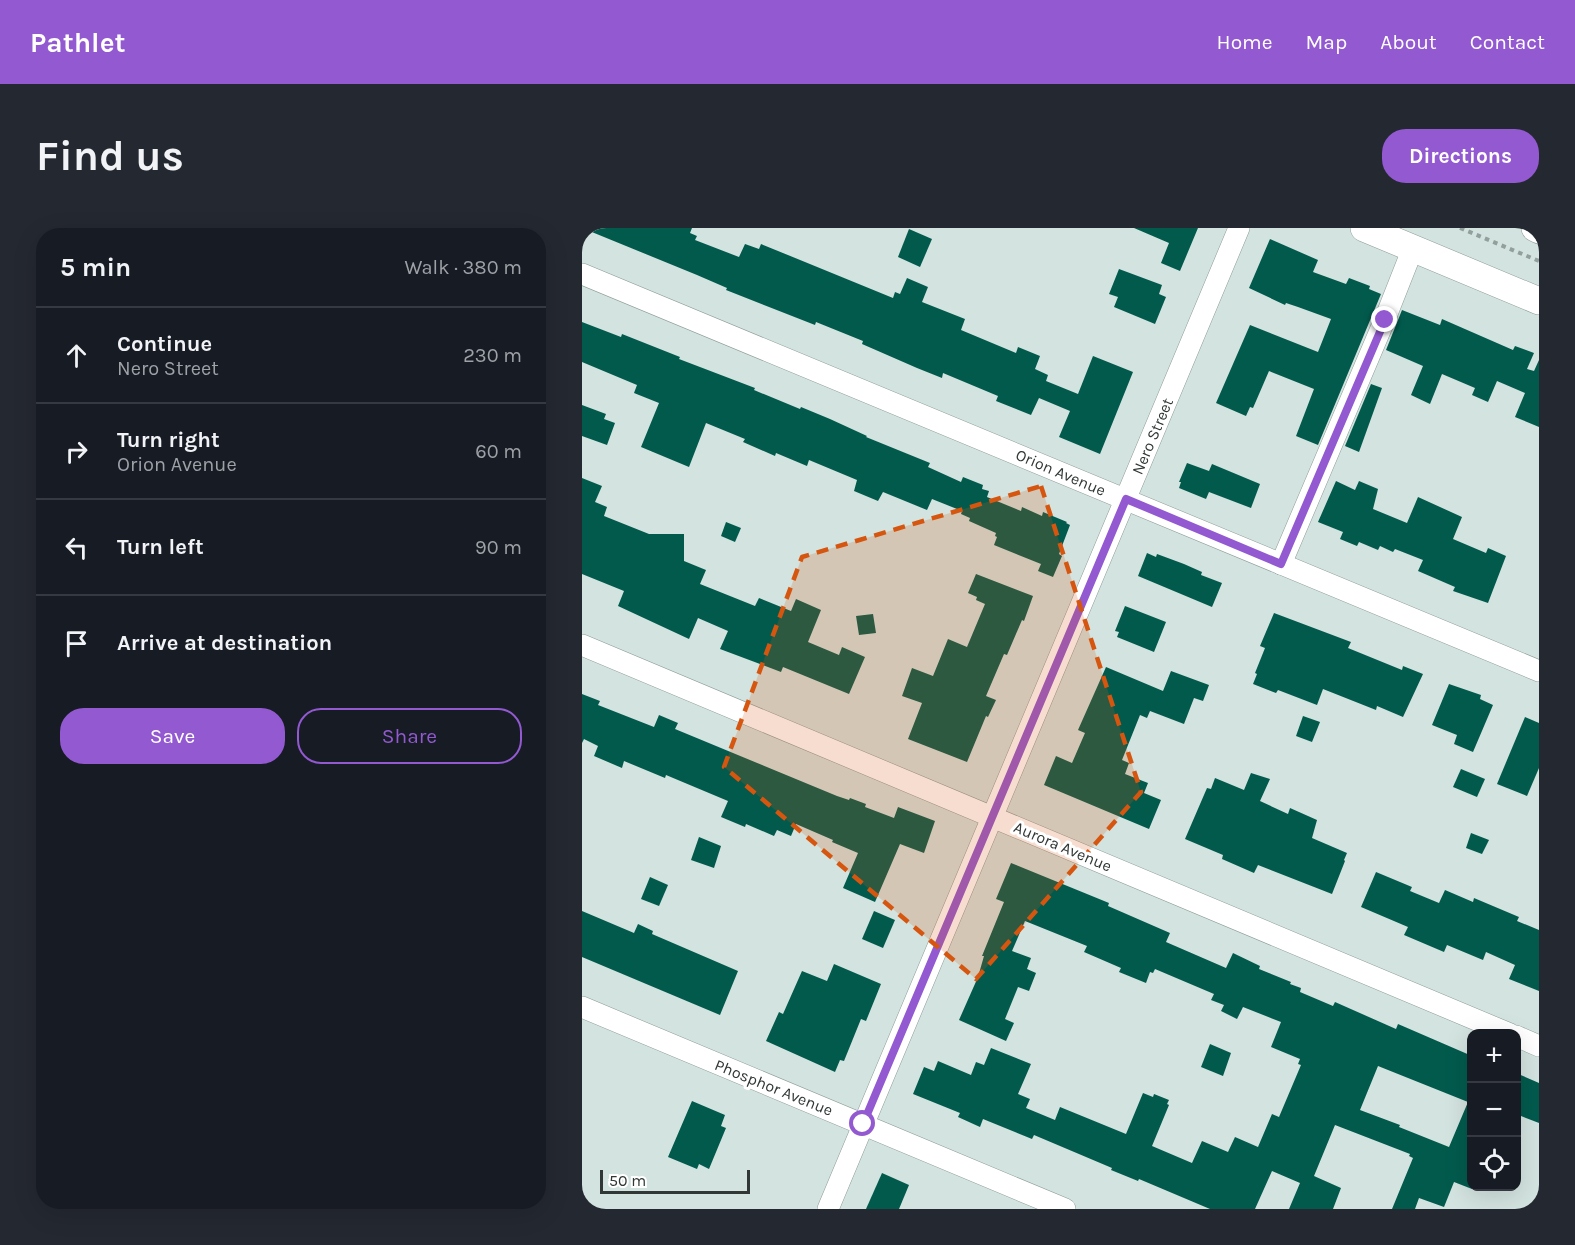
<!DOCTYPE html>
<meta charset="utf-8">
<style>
body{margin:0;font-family:Karla,sans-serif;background:#242831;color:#f1f3f6}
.controls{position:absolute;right:18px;bottom:18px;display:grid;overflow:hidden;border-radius:12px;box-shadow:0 6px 24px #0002}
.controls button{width:54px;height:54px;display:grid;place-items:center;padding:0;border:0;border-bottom:2px solid #363941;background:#171b24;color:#f1f3f6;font:30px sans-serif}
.scale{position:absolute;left:18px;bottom:15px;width:150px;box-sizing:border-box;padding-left:6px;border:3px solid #303735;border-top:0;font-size:16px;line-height:21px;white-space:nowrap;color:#303735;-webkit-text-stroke:4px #fff;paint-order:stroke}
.stop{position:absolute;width:18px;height:18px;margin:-14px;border:4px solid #9259d1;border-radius:50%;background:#fff}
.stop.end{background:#9259d1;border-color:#fff;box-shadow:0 2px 6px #0008}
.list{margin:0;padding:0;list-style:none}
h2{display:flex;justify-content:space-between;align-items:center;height:78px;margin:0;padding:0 24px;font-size:26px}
h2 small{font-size:20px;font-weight:400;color:#9ea1a6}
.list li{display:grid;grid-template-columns:39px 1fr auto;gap:18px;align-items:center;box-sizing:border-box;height:96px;padding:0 24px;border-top:2px solid #363941}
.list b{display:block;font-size:22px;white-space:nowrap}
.list p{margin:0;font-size:20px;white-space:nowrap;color:#9ea1a6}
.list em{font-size:20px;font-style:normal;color:#9ea1a6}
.actions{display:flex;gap:12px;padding:18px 24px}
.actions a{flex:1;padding:14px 0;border:2px solid #9259d1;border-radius:24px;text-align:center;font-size:21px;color:#9259d1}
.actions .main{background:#9259d1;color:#fff}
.icon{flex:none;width:33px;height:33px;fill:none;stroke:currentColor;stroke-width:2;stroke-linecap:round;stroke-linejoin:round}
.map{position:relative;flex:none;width:957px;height:981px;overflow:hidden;border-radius:24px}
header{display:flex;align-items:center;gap:36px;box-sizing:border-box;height:84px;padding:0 30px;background:#9259d1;color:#fff}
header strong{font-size:28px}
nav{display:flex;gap:33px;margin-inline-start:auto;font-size:21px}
.intro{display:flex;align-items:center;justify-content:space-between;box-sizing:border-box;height:144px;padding:0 36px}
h1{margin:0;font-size:42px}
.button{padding:15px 27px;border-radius:24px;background:#9259d1;color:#fff;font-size:21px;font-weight:700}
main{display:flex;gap:36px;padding:0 36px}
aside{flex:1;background:#171b24;border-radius:24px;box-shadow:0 6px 24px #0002}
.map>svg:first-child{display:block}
.building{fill:#025a4d;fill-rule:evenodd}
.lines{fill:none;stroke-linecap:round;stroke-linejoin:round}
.minor-casing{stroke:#8d9c98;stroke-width:22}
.major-casing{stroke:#8d9c98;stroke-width:28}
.path{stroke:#929f9b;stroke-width:4;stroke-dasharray:4.5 4.5;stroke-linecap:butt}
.minor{stroke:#fff;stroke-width:21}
.major{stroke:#fff;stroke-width:27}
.route{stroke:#9259d1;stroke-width:8}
.marked{fill:#d65610;fill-opacity:0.2;stroke:#d65610;stroke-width:4.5;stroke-dasharray:12 8;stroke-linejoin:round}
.labels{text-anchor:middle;stroke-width:6;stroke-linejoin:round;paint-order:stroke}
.street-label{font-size:16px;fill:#303735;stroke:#fff}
</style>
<header>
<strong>Pathlet</strong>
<nav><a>Home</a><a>Map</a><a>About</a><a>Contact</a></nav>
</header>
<div class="intro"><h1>Find us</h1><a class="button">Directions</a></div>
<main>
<aside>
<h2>5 min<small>Walk · 380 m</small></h2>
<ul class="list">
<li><svg class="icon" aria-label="ahead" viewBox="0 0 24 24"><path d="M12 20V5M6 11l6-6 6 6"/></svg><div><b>Continue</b><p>Nero Street</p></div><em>230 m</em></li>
<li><svg class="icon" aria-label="right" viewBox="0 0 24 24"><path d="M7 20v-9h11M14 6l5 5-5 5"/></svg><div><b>Turn right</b><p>Orion Avenue</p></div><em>60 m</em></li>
<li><svg class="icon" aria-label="left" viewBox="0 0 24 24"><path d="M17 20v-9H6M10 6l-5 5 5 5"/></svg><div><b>Turn left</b></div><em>90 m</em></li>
<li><svg class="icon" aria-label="arrive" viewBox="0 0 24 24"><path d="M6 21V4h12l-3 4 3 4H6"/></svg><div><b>Arrive at destination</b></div></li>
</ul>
<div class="actions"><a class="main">Save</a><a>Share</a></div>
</aside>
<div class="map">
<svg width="957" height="981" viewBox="0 0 957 981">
<rect width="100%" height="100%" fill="#d3e3df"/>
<g class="building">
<polygon points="0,0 110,0 108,5 115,8 113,12 157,29 163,16 177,21 179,16 311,70 313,64 318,66 325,50 346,59 340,74 383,91 379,102 434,125 436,119 458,128 453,141 466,147 464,153 496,166 511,128 551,144 518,226 477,209 488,183 457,170 449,187 414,173 416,168 361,145 360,150 335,140 280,116 281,113 234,94 233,97 144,62 145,60 115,47"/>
<polygon points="552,0 616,0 598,43 579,35 587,15"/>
<polygon points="327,1 350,11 338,39 316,29"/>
<polygon points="688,11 736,32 731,44 764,56 767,50 788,58 787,61 799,66 736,217 714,208 732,161 687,143 671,180 668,179 664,188 634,175 668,97 736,124 749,91 716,79 704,75 703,77 667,60"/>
<polygon points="537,41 580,57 577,66 584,69 573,96 532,79 536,69 527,66"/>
<polygon points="820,82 858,97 860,91 931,122 933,118 952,125 945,141 952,143 957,132 957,199 933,189 943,165 915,153 906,174 890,167 893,160 860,146 848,176 829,167 841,138 804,122"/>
<polygon points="0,94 39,109 40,106 98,129 97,131 173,160 172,162 218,181 219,179 248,191 285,208 284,209 348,235 346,239 379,254 381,249 401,257 400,261 407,263 405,269 439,283 440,279 460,288 461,284 485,294 484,295 488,297 477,326 480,328 471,349 456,343 459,336 412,317 415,309 413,308 414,305 387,293 388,290 379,286 380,283 350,271 345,282 301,264 296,273 272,263 275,252 227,232 225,238 194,225 193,228 161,214 163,211 124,195 107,239 59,219 77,175 52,165 55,157 0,134"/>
<polygon points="789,156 800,160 777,224 763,218"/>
<polygon points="0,177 24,186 22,191 33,195 25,217 0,208"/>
<polygon points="605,235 627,243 630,236 678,256 669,280 627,264 624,271 597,260 599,254 597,254"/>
<polygon points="0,250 20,258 13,274 25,279 22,288 67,306 102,306 102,333 124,342 118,356 173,378 177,370 209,383 214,371 239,382 226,414 257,427 260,419 283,429 267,466 201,439 199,444 138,421 146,403 116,390 107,411 36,378 42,363 0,346"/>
<polygon points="754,253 773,262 777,253 796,261 791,281 825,295 836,269 880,289 871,311 904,325 906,320 924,328 906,375 871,363 873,359 836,343 841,332 813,321 811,324 798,318 796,322 777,314 775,318 758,311 761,304 736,294"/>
<polygon points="144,294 159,300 153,314 139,308"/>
<polygon points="565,325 574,329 575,326 602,336 620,344 619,347 640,355 630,379 556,348"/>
<polygon points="394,346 451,368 442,393 440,392 425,427 422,426 404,468 414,472 406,489 404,488 385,534 326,511 340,475 320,468 330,440 351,448 366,411 385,419 403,376 394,372 395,369 386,365"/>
<polygon points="543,378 584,394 572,424 535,409 537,404 533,403"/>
<polygon points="692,385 769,414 766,420 820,442 821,438 841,446 821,489 795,478 794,482 741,461 735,477 696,462 694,465 671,456 675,446 673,445 683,420 678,418"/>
<polygon points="291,386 294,405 277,407 274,388"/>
<polygon points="524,439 581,463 589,443 627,457 621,473 612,470 602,496 568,483 565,490 558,487 540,532 547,535 543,546 566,555 562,565 579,572 567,601 462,557 474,528 490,535 503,505 496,502"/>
<polygon points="867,456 899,467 898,471 911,477 891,524 872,516 875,507 850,497"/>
<polygon points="0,466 18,473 16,477 72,499 77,487 96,495 93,501 255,568 267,572 268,570 284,576 283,579 312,590 316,579 353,593 342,625 318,616 293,674 261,660 276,625 250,614 251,612 214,596 209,608 195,602 192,608 164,596 163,599 139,589 146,573 84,547 83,550 42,533 40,540 12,528 16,518 2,511 0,515"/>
<polygon points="721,488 738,494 730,514 714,508"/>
<polygon points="943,489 957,495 957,540 945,568 915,556"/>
<polygon points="879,541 903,551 895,569 871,559"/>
<polygon points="669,545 688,551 678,573 706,586 708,580 735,592 730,610 765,625 762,632 763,633 750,666 676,637 672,645 640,631 641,627 603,611 625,560 629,561 633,550 662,562"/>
<polygon points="889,605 907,612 900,626 884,620"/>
<polygon points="117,609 139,618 132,640 109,632"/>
<path d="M429 635 527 675 526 678 588 705 584 714 644 740 651 725 678 738 677 741 709 754 708 756 719 760 718 764 751 778 753 774 814 801 816 796 890 828V961L872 954 862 979 837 970 833 981H810L831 930 827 928 828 926 753 897 732 948 759 960 751 981H707L718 955 690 943 673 981H628L557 951 556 953 529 942 530 940 452 907 450 911 401 891 398 899 376 889 378 885 331 866 342 839 352 843 356 833 389 847 394 834 402 837 409 820 449 836 436 866 448 871 444 880 473 892 478 879 544 906 561 865 571 869 572 866 587 872 585 876 587 877 570 918 610 935 620 913 646 924 653 909 676 919 690 886 697 889 719 837 716 836 718 831 689 819 699 794 661 779 655 791 639 783 642 777 629 772 632 766 573 741 571 745 568 744 564 755 537 744 539 740 502 724 505 718 443 693 430 723 449 730 445 741 454 745 447 763 436 759 423 791 432 795 424 813 377 792 396 749 402 728H400L422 674 414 671ZM796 838 886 874 867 919 817 899 818 897 778 882Z"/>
<polygon points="794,644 830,659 828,663 857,675 863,662 891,674 892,670 937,689 935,693 957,702 957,763 927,751 933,737 904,724 901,732 865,717 862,724 822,707 826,699 779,679"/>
<polygon points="68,649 86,657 77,678 59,671"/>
<polygon points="0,683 52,705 56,696 71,703 70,706 156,743 138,787 0,729"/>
<polygon points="292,683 313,692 301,720 280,711"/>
<polygon points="252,736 299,756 284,793 279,791 262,833 258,832 253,844 184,813 197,784 201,786 220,743 245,753"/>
<polygon points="628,816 649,825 641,848 619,839"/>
<polygon points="934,845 957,855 957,895 934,886"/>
<polygon points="110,873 143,887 139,898 144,900 127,941 117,936 115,941 86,929"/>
<polygon points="300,945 327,957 317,981 284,981"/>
</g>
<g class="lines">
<defs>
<g id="minor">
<polyline points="0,46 957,443"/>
<polyline points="699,336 803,91 831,20"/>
<polyline points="0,417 928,806"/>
<polyline points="0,779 483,981"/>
<polyline points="934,808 957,818"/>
<polyline points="246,981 657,0"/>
</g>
<g id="major">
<polyline points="782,0 957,73"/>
<polyline points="953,0 957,2"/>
</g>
</defs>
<use href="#minor" class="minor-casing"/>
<use href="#major" class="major-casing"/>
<polyline class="path" points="878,0 957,33"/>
<use href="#minor" class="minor"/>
<use href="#major" class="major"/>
</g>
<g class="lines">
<polyline class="route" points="281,896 544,271 699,336 803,92"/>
</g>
<path class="marked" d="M459 258 559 564 394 751 142 539 220 329Z"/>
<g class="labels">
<g class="street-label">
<text transform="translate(570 208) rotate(-67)" y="6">Nero Street</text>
<text transform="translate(479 244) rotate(23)" y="6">Orion Avenue</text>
<text transform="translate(481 618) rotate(23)" y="6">Aurora Avenue</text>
<text transform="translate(192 859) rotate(22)" y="6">Phosphor Avenue</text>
</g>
</g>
</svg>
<div class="controls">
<button>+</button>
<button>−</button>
<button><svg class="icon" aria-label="locate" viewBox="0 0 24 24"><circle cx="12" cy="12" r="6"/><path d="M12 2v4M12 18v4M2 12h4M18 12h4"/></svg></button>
</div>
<div class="scale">50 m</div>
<div class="stop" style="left:281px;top:896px"></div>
<div class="stop end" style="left:803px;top:92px"></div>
</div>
</main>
